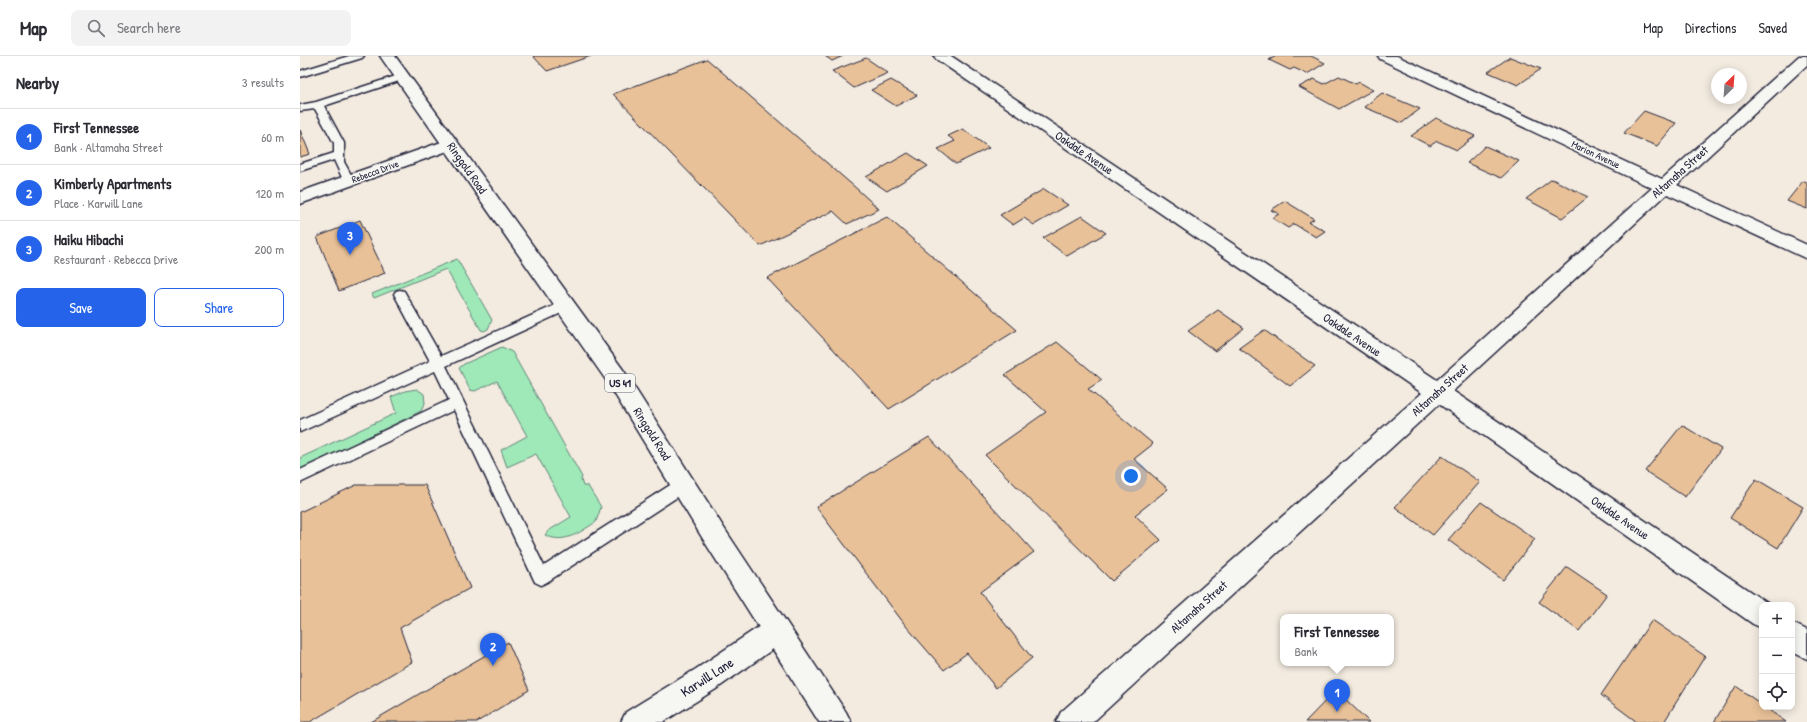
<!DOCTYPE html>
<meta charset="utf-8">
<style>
body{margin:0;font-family:"Patrick Hand",sans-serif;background:#f2f2f3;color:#2b2b33}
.controls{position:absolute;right:12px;bottom:12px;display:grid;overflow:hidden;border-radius:8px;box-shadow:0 2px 10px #0003}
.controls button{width:36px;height:36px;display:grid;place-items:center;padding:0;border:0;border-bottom:1px solid #e1e1e2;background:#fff;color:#2b2b33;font:20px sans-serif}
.compass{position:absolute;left:1411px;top:12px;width:36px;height:36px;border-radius:50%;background:#fff;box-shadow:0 2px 10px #0003;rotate:25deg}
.you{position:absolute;left:831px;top:420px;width:14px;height:14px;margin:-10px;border:3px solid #fff;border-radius:50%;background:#1a73e8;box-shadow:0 0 0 6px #1a73e833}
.badge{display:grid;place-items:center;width:26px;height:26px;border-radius:50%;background:#2563eb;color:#fff;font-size:13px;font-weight:700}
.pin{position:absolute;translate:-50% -33px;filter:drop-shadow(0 1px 2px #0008)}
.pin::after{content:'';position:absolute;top:21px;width:14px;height:12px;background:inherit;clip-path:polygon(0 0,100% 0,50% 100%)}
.popup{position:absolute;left:980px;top:558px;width:114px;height:52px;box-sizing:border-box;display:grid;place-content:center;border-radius:8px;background:#fff;filter:drop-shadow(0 1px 3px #0005);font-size:13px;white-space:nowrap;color:#7c7c81}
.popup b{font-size:15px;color:#2b2b33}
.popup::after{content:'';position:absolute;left:50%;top:100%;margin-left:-8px;border:8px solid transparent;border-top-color:#fff}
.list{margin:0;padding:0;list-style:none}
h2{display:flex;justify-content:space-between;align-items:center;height:52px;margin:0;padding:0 16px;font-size:17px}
h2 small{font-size:13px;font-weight:400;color:#7c7c81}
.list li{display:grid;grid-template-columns:26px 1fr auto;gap:12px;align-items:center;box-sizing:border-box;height:56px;padding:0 16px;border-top:1px solid #e1e1e2}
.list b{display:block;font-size:15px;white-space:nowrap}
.list p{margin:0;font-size:13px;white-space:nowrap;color:#7c7c81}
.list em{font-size:13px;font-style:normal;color:#7c7c81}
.actions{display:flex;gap:8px;padding:12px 16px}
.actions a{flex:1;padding:9px 0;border:1px solid #2563eb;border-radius:8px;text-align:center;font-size:14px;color:#2563eb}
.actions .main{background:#2563eb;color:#fff}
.icon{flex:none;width:22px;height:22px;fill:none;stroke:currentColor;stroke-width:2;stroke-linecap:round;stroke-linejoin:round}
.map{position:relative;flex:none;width:1507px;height:666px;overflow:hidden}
header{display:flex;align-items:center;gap:24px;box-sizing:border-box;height:56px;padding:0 20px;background:#fff;border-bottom:1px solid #e1e1e2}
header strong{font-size:19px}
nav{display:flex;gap:22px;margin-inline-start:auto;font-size:14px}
.search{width:280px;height:36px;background:#f2f2f3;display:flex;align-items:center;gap:10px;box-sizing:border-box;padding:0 14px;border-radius:8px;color:#7c7c81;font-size:15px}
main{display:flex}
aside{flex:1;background:#fff}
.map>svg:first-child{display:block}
.green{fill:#9fe8b7;stroke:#608579}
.building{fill:#e8c198;stroke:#22223b}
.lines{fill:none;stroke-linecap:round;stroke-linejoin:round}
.lane-casing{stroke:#22223b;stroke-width:3}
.street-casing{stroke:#22223b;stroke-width:3}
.primary-casing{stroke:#22223b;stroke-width:3}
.lane{fill:#f6f6f2;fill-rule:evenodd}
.street{fill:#f6f6f2;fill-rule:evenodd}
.primary{fill:#f6f6f2;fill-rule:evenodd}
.labels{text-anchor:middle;stroke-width:3;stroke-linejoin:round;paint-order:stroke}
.far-street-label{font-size:10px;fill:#22223b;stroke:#f6f6f2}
.shield{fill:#f6f6f2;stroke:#626272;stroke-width:1}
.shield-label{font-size:11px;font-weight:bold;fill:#22223b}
.street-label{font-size:12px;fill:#22223b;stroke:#f6f6f2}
.near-street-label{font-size:14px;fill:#22223b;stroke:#f6f6f2}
</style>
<header>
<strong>Map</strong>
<div class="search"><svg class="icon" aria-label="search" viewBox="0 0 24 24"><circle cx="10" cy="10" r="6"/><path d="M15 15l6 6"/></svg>Search here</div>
<nav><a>Map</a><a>Directions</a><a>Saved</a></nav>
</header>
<main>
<aside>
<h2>Nearby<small>3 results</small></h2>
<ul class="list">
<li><span class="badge">1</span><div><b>First Tennessee</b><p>Bank · Altamaha Street</p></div><em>60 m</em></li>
<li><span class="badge">2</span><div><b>Kimberly Apartments</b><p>Place · Karwill Lane</p></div><em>120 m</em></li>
<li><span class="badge">3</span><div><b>Haiku Hibachi</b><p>Restaurant · Rebecca Drive</p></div><em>200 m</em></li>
</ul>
<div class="actions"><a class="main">Save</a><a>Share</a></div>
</aside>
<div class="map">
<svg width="1507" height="666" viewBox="0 0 1507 666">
<rect width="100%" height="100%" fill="#f3ebe0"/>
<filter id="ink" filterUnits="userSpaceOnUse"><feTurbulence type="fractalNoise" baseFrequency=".025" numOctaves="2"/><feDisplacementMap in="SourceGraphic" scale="8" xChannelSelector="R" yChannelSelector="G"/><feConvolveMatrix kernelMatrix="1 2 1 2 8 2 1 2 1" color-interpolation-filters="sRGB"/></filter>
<g filter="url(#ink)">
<g class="green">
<polygon points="157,203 192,264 188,273 184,275 181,274 146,213 74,242 72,238"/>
<path d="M202 291 212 296 282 421 281 424 283 430H288L301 451 296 466C280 476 264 489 245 479L248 475 271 461 236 398 207 411 201 394 227 380 197 325 175 335 170 334 159 312 164 308Z"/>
<polygon points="117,333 124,338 125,347 121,355 0,415 0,402 96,357 91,341 105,335"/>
</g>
<g class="building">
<polygon points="233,0 291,0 247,15"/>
<polygon points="525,0 543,0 532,5"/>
<polygon points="976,0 1011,0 1025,7 1007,18 994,12 990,14 969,4"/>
<polygon points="1210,1 1241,13 1218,29 1188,16"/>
<polygon points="566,2 588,17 554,32 532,15"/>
<polygon points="407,3 557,133 579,153 547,168 533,155 460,190 313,38"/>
<polygon points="1039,20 1056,28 1059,26 1073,34 1039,53 999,31 1014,23 1024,28"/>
<polygon points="591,24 617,39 596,50 571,34"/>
<polygon points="1082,37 1120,53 1102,67 1064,51"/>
<polygon points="1344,55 1376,67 1357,90 1324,77"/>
<polygon points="1136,62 1175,80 1157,94 1137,85 1130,90 1111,80"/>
<polygon points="663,73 689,92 656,108 638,93 655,85 648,80"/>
<polygon points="0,74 10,98 0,101"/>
<polygon points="1185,90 1219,105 1201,122 1167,107"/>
<polygon points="608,97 628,110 587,135 566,121"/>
<polygon points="1252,123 1288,141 1262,162 1226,143"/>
<polygon points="1503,125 1507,126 1507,153 1487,145"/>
<polygon points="744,133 768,149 734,169 724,162 713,169 700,159"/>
<polygon points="985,145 1014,163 1009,166 1025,175 1016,181 994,168 988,172 972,162 979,158 971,154"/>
<polygon points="782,160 806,177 767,200 743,182"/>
<polygon points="587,161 717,274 589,353 467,222"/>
<polygon points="60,164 85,217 39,235 17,181"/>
<polygon points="918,254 944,272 915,295 888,275"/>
<polygon points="964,274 1015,310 990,330 939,292"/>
<polygon points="757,286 802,324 788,333 853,388 834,403 868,433 835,459 861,484 812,525 685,399 746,356 705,319"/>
<polygon points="1382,369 1421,393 1385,441 1345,415"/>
<polygon points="629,381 734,496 680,536 732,602 696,632 667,597 644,614 606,570 516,451"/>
<polygon points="1142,400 1180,426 1133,479 1095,451"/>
<polygon points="1456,423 1503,451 1478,492 1430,462"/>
<polygon points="56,429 125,429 170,532 100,572 112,606 10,666 0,666 0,456"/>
<polygon points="1181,446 1235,483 1203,524 1148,484"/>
<polygon points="1267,511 1307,538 1279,575 1239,546"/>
<polygon points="1352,564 1405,600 1364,666 1337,666 1301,639"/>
<polygon points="208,586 229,634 177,666 71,666"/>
<polygon points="1436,630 1462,649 1462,651 1465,651 1486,666 1414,666"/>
<polygon points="1036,634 1069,666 1005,666"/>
</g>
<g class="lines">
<defs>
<g id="lane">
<polygon points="49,0 64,0 62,2 0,21 0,15"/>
<polygon points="102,18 105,19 107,21 105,23 24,50 44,87 44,106 54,124 52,126 44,126 34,104 0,115 0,108 34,97 34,87 15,53 0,55 0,49 16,46"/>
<polygon points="100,234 104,235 141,300 260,247 265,245 270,247 271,250 270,253 146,310 244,510 378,424 383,422 388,424 391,429 388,434 247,526 241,529 235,526 154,354 0,427 0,414 149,344 135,315 0,376 0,364 130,305 94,238 96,235"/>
</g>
<g id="street">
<polygon points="634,0 651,0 1137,324 1352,132 1080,3 1078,0 1097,0 1362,123 1499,0 1507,0 1507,9 1377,129 1507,189 1507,203 1367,138 1153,335 1470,549 1462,549 1462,572 1453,568 1139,348 793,666 756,666 761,656 1122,337 636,3"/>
<polygon points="150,83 156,84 158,88 156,92 0,148 0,136"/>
<polygon points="476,562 486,566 490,575 486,584 416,633 363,666 321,666 326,656 396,613 466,566"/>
<polygon points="1492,567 1507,574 1507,603 1492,596"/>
</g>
<polygon id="primary" points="80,0 95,0 324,315 424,472 546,656 551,666 519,666 406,488 308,327"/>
</defs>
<use href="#lane" class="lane-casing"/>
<use href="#street" class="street-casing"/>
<use href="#primary" class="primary-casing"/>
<use href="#lane" class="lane"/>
<use href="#street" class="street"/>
<use href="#primary" class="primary"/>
</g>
</g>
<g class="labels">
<g class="far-street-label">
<text transform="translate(1296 98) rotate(25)" y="4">Marion Avenue</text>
<text transform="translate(75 115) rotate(-20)" y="4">Rebecca Drive</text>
</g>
<rect class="shield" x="305" y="318" width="30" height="18" rx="3"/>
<g class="shield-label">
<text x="320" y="331">US 41</text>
</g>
<g class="street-label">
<text transform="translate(784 97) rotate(34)" y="4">Oakdale Avenue</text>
<text transform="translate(167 112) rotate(55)" y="4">Ringgold Road</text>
<text transform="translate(1380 116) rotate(-42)" y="4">Altamaha Street</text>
<text transform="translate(1052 279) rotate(34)" y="4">Oakdale Avenue</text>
<text transform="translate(1140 334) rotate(-42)" y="4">Altamaha Street</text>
<text transform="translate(352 378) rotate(58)" y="4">Ringgold Road</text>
<text transform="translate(1320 462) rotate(34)" y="4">Oakdale Avenue</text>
<text transform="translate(899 551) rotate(-42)" y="4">Altamaha Street</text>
</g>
<g class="near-street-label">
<text transform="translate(407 621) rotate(-33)" y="5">Karwill Lane</text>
</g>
</g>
</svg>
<div class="controls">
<button>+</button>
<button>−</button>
<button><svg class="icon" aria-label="locate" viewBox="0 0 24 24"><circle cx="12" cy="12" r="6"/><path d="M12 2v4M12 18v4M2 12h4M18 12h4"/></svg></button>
</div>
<svg class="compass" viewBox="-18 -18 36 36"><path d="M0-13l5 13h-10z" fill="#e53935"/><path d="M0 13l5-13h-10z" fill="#7c7c81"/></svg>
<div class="you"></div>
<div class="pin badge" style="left:1037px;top:656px">1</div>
<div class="popup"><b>First Tennessee</b>Bank</div>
<div class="pin badge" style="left:193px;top:610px">2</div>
<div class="pin badge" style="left:50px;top:199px">3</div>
</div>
</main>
